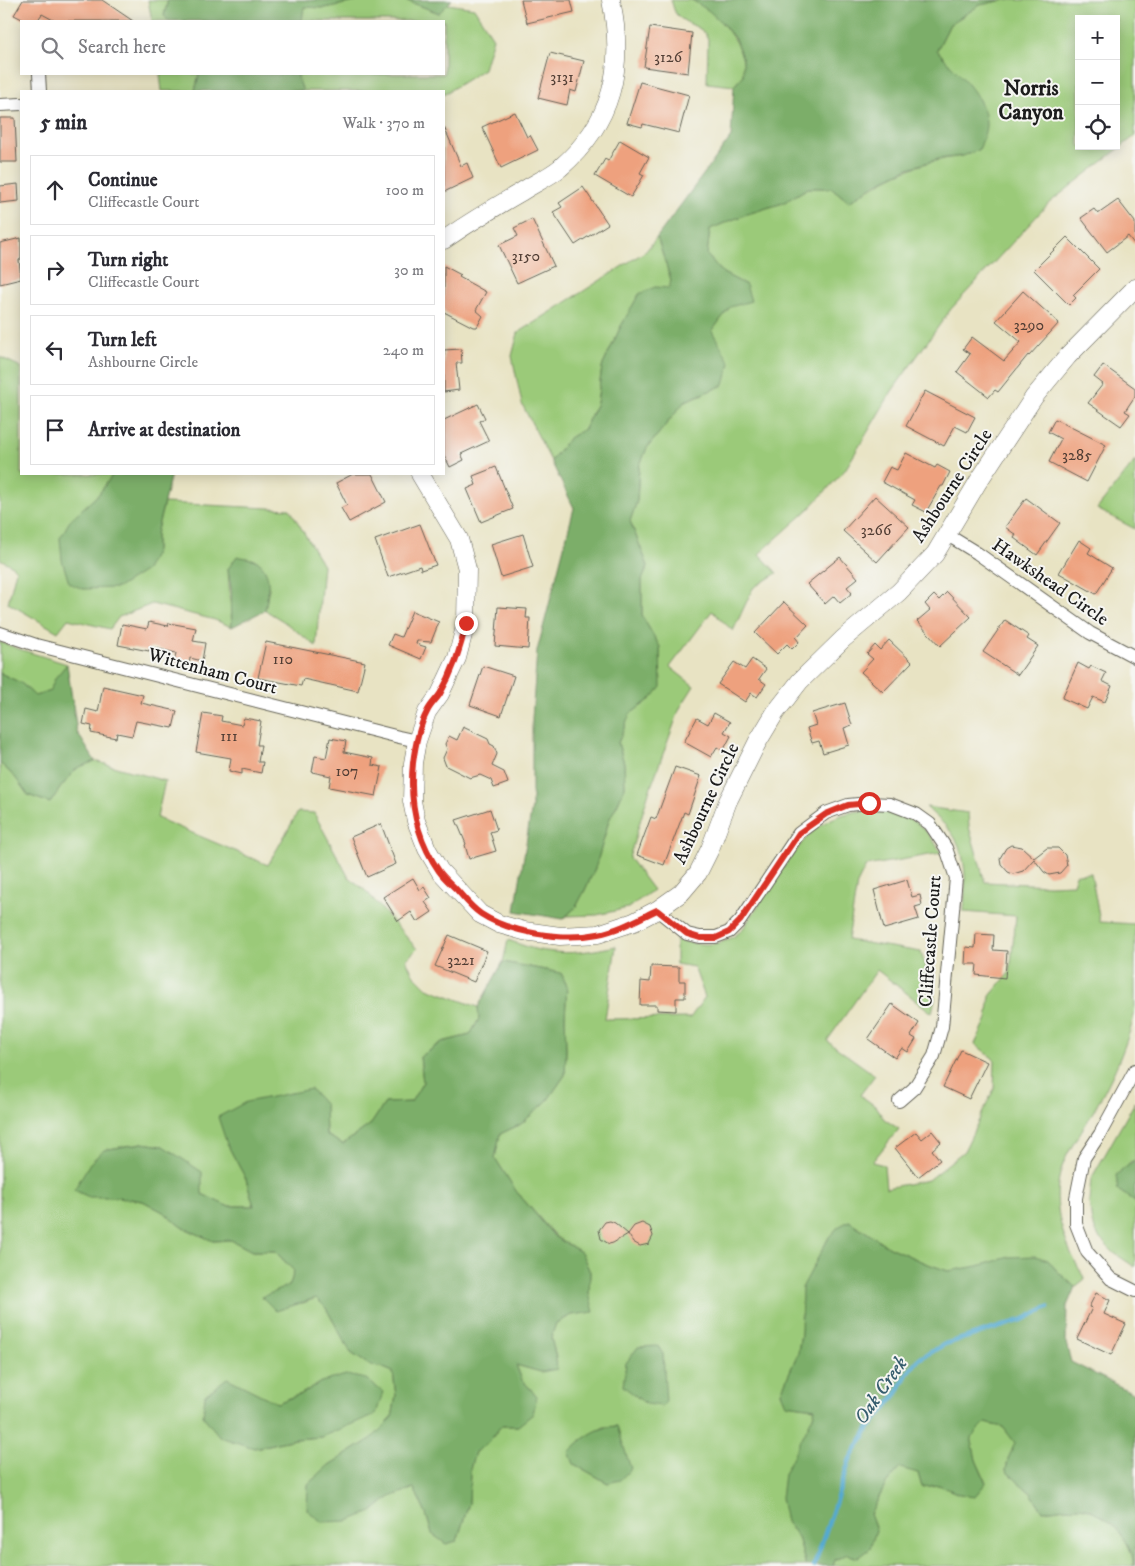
<!DOCTYPE html>
<meta charset="utf-8">
<style>
body{margin:0;font-family:"IM FELL DW Pica",serif;background:#f2f2f3;color:#2b2b33}
.controls{position:absolute;right:15px;top:15px;display:grid;overflow:hidden;border-radius:0px;box-shadow:0 2px 12px #0003}
.controls button{width:45px;height:45px;display:grid;place-items:center;padding:0;border:0;border-bottom:1px solid #e1e1e2;background:#fff;color:#2b2b33;font:25px sans-serif}
.stop{position:absolute;width:15px;height:15px;margin:-11px;border:4px solid #d93025;border-radius:50%;background:#fff}
.stop.end{background:#d93025;border-color:#fff;box-shadow:0 1px 5px #0008}
.list{margin:0;padding:0;list-style:none}
h2{display:flex;justify-content:space-between;align-items:center;height:65px;margin:0;padding:0 20px;font-size:21px}
h2 small{font-size:16px;font-weight:400;color:#7c7c81}
.list li{display:grid;grid-template-columns:32px 1fr auto;gap:15px;align-items:center;box-sizing:border-box;height:70px;margin:0 10px 10px;padding:0 10px;border:1px solid #e1e1e2;border-radius:0px}
.list b{display:block;font-size:19px;white-space:nowrap}
.list p{margin:0;font-size:16px;white-space:nowrap;color:#7c7c81}
.list em{font-size:16px;font-style:normal;color:#7c7c81}
.icon{flex:none;width:28px;height:28px;fill:none;stroke:currentColor;stroke-width:2;stroke-linecap:round;stroke-linejoin:round}
.map{position:relative;flex:none;width:1135px;height:1566px;overflow:hidden}
.search{position:absolute;background:#fff;box-shadow:0 2px 12px #0003;left:20px;top:20px;width:425px;height:55px;display:flex;align-items:center;gap:12px;box-sizing:border-box;padding:0 18px;border-radius:0px;color:#7c7c81;font-size:19px}
.panel{position:absolute;background:#fff;box-shadow:0 2px 12px #0003;left:20px;top:90px;width:425px;height:385px;border-radius:0px}
.map>svg:first-child{display:block}
.green{fill:#9bca79;stroke:#5c734a;fill-rule:evenodd}
.forest{fill:#7cae69;stroke:#4c6542}
.lines{fill:none;stroke-linecap:round;stroke-linejoin:round}
.stream{stroke:#54aad0;stroke-width:4.5}
.building{fill:#eea17e}
.street-casing{stroke:#636256;stroke-width:14}
.secondary-casing{stroke:#636256;stroke-width:19}
.street{stroke:#fff;stroke-width:12}
.secondary{stroke:#fff;stroke-width:18}
.route{stroke:#d93025;stroke-width:6}
.labels{text-anchor:middle;stroke-width:4;stroke-linejoin:round;paint-order:stroke}
.number-label{font-size:16px;fill:#503d34}
.street-label{font-size:19px;fill:#1c1c1c;stroke:#f6f6f2}
.water-label{font-size:20px;font-style:italic;fill:#355c6d;stroke:#f6f6f2}
.quarter-label{font-size:21px;font-weight:bold;fill:#1c1c1c;stroke:#f6f6f2}
</style>
<div class="map">
<svg width="1135" height="1566" viewBox="0 0 1135 1566">
<rect width="100%" height="100%" fill="#f6f6f2"/>
<filter id="ink" filterUnits="userSpaceOnUse"><feTurbulence type="fractalNoise" baseFrequency=".02" numOctaves="2"/><feDisplacementMap in="SourceGraphic" scale="10" xChannelSelector="R" yChannelSelector="G"/><feConvolveMatrix kernelMatrix="1 2 1 2 8 2 1 2 1" color-interpolation-filters="sRGB"/></filter>
<filter id="wash" filterUnits="userSpaceOnUse"><feTurbulence type="fractalNoise" baseFrequency=".0096" numOctaves="4" result="noise"/><feDisplacementMap in="SourceGraphic" scale="20" xChannelSelector="R" yChannelSelector="G"/><feGaussianBlur stdDeviation="1.12" result="paint"/><feColorMatrix in="noise" values="0 0 0 0 0 0 0 0 0 0 0 0 0 0 0 0 0 1.4 0 .05"/><feComposite in="paint" operator="in"/></filter>
<g filter="url(#wash)">
<rect width="100%" height="100%" fill="#e8e3c3"/>
<g class="green">
<polygon points="148,0 168,0 164,15 169,21 152,21"/>
<polygon points="365,0 405,0 439,13 448,4 474,8 493,38 484,69 444,94 444,91 303,91 298,78 298,74 444,74 444,21 302,21 303,7 324,8"/>
<path d="M671 0C677 0 685 0 691 0 712 4 753 54 742 77 740 80 736 83 734 86L707 83 708 39C703 25 687 26 677 15 674 12 673 5 671 0Z"/>
<path d="M1003 0H1135V136L1049 203 951 309 892 391 845 470 807 511 759 554 777 573 753 588 733 631 712 611 670 667 694 686 680 708 648 795 629 858 653 890 628 908 597 915 566 916 576 907 585 890 596 866 609 820 618 803 625 787 624 763 618 743 630 714 652 698 660 663V647L642 616V580L648 566 630 521 637 501 639 467 647 448 685 401 703 394 712 331 746 285 723 273 707 255 710 229 744 215 783 203 808 188H832L849 202C886 177 919 161 963 156L949 64 937 50 950 24 980 5ZM1079 19H1116V146H1079Z"/>
<polygon points="160,74 199,74 195,91 162,91"/>
<polygon points="657,237 671,280 669,289 621,326 602,367 597,403 584,429 569,438 551,461 522,404 512,356 518,333 646,251"/>
<polygon points="0,357 21,367 21,474 113,474 99,494 86,506 156,551 156,534 164,503 290,509 323,565 316,646 283,621 265,610 269,588 256,560 237,557 228,570 232,627 215,620 152,604 119,617 110,629 68,619 58,632 8,603 16,570 11,565 0,559"/>
<polygon points="1135,461 1135,529 1097,509"/>
<polygon points="0,642 19,649 67,664 56,678 50,691 35,696 21,683 0,673"/>
<path d="M95 761 165 781 157 818 268 865 298 812 314 813 348 876 367 892 417 949 406 960 413 974 427 988 478 1007 479 1019 470 1035 442 1042 420 1057 423 1082 411 1102 385 1103 371 1124 343 1144 326 1135 325 1105 227 1144 246 1179 254 1206H227L202 1194 163 1146 142 1143 104 1150 118 1197 143 1201 165 1213 180 1226 213 1241 231 1240 252 1251H275L294 1271 290 1285 262 1298 303 1303 316 1298 326 1308 351 1353 371 1366 381 1367 393 1372 396 1396 392 1418 371 1439 329 1465 372 1512 390 1497 414 1488 426 1514 432 1534 457 1541 469 1503 470 1469 475 1452 489 1442 501 1426H518L537 1396 522 1380 516 1365 541 1372 556 1358 551 1338 556 1323 572 1315 593 1311 589 1294 590 1272 581 1252 556 1237 516 1191 495 1158 500 1134 521 1124 547 1101 565 1075 566 1050 565 1017 567 986 561 973 503 962 508 940C520 944 533 950 546 951 570 955 592 951 616 946L605 1019 690 1018 705 997 694 967 676 964V940C702 945 721 949 742 930 763 900 784 862 808 836 826 816 860 806 886 812 915 817 927 828 941 853L866 866 857 884 848 940 921 952 935 998 932 1013 877 970 827 1041 875 1075 860 1095 875 1106 884 1119 899 1129 872 1162 884 1165 886 1188 928 1180 964 1151 994 1089 995 1060 975 1044 987 1019 990 996 1010 972 1016 916 964 912C965 884 969 856 951 832 944 823 934 815 926 807L968 813 969 827 985 882 1050 885 1073 884 1076 874 1091 873 1100 922 1135 924C1135 952 1135 981 1135 1008 1134 1020 1129 1034 1125 1045 1116 1070 1104 1094 1090 1117 1079 1136 1063 1156 1059 1178 1052 1213 1067 1250 1085 1279L1075 1287 1057 1271 1048 1260 948 1271 925 1263 889 1247 849 1221 829 1237 817 1261 801 1333 798 1353 781 1392 786 1404 815 1408 786 1522 798 1537 806 1566H0V763L15 777 28 795 50 803 61 787 77 768ZM227 1379 277 1403 303 1393 321 1382V1437L295 1439 255 1448ZM617 1426 623 1446 608 1483 574 1464 581 1440 604 1427Z"/>
<polygon points="1135,1102 1135,1160 1130,1162 1118,1190 1135,1202 1135,1267 1114,1253 1100,1239 1092,1223 1089,1201 1091,1179"/>
<path d="M985 1423 1003 1427 1016 1443 1008 1459 1006 1471 1031 1493 1043 1511C1054 1510 1067 1507 1079 1507 1103 1509 1135 1541 1133 1566H833L835 1560 847 1554 858 1558 876 1530 870 1515 886 1484 900 1467 918 1473 922 1487 939 1485 959 1494 986 1482 976 1460 971 1437Z"/>
</g>
<g class="forest">
<polygon points="168,0 365,0 324,8 304,7 302,21 169,21 164,16"/>
<polygon points="405,0 452,0 439,13"/>
<path d="M692 0H1003L980 5 950 24 937 50C954 71 986 95 986 124 986 132 982 142 979 150L963 156 939 159 909 168 874 185 849 202 832 188H808L783 203 744 215 710 229 707 255 723 273 746 285 751 301 730 307 712 331 730 363 724 385 685 401 647 448 639 467 637 501 630 521 648 566 642 580V616L660 647 661 687 652 698 630 714 618 743 624 763 625 787 618 803 609 820 596 866 585 890 576 907 563 919 515 911 532 806V718L537 651 574 508 551 461 569 438 584 429 597 403 602 367 621 326 639 294 655 287 669 288 671 280 657 237 731 137 734 86 743 76V59L735 39 723 24 709 11Z"/>
<polygon points="199,74 298,74 298,78 303,91 195,91"/>
<polygon points="113,474 171,474 156,534 156,551 146,570 118,588 83,589 69,583 62,560 60,538 71,519 99,494"/>
<path d="M237 556C243 558 252 558 257 561 273 572 268 593 265 610L232 627 231 588 228 569Z"/>
<polygon points="67,664 77,732 95,761 77,768 61,787 50,803 28,795 15,777 0,763 0,673 21,683 35,696 50,691 55,678"/>
<polygon points="503,962 561,973 567,986 565,1017 566,1050 565,1075 547,1101 521,1124 500,1134 495,1158 516,1191 555,1237 581,1252 590,1272 589,1294 594,1312 572,1315 556,1323 551,1338 556,1358 557,1369 541,1372 516,1365 522,1380 537,1396 533,1414 518,1426 501,1426 489,1442 475,1452 470,1469 469,1503 457,1541 446,1544 432,1534 426,1514 414,1488 390,1497 372,1512 348,1521 322,1522 307,1510 308,1484 329,1465 371,1439 392,1418 396,1396 393,1372 381,1367 371,1366 351,1353 326,1308 316,1298 276,1311 262,1297 290,1285 294,1271 275,1251 252,1251 231,1240 213,1241 180,1226 165,1213 143,1201 118,1197 89,1197 74,1190 90,1163 104,1150 142,1143 163,1146 202,1172 202,1194 227,1206 254,1206 246,1179 227,1144 218,1117 246,1102 311,1089 325,1105 326,1135 343,1144 371,1124 385,1103 411,1102 423,1082 420,1057 442,1042 470,1035 479,1019 478,1007"/>
<polygon points="1135,1160 1135,1202 1118,1190 1116,1175"/>
<path d="M849 1221 889 1247 925 1263 948 1271 978 1266 1009 1257 1035 1256 1048 1260 1057 1271 1075 1287 1067 1306 1066 1343 1071 1362 1135 1394V1566H1133C1135 1541 1103 1509 1079 1507 1068 1507 1054 1510 1043 1511L1031 1493 1006 1471 1008 1459 1015 1443 1003 1427 985 1423 971 1437 976 1460 986 1483 975 1496 959 1494 939 1485 922 1487 918 1473 900 1468 886 1484 870 1514 876 1530 870 1549 858 1558 847 1554 835 1560 833 1566H806L798 1537 786 1522 781 1498 784 1474 813 1416 815 1408 786 1404 781 1392 798 1353 801 1333 802 1288 829 1237 838 1227Z"/>
<polygon points="658,1346 663,1354 666,1402 662,1406 646,1404 623,1386 626,1363 638,1347"/>
<polygon points="346,1375 366,1379 383,1392 376,1414 321,1437 295,1439 254,1448 220,1437 203,1416 205,1395 227,1378 277,1403 303,1393 321,1382"/>
<path d="M617 1426 631 1469 620 1480 608 1483 574 1464 569 1452C584 1437 596 1427 617 1426Z"/>
</g>
<g class="lines">
<polyline class="stream" points="814,1566 850,1459 869,1428 897,1393 907,1374 919,1359 945,1344 1022,1320 1048,1307"/>
</g>
<g id="blocks">
<g class="building">
<polygon points="23,0 102,0 133,21 55,21 42,14 37,21 26,21 14,15"/>
<polygon points="521,0 571,0 574,12 527,23"/>
<polygon points="650,27 692,33 688,73 644,67"/>
<polygon points="550,53 584,61 576,92 570,90 567,105 538,98"/>
<polygon points="640,82 689,95 679,133 643,124 642,127 627,123"/>
<polygon points="515,112 527,137 530,135 538,150 501,168 482,127"/>
<polygon points="0,118 15,118 17,162 0,162"/>
<polygon points="444,127 461,166 467,163 473,178 444,192"/>
<polygon points="620,140 649,157 640,173 644,175 631,197 595,176 605,159 608,161"/>
<polygon points="18,184 19,201 0,203 0,186"/>
<polygon points="583,187 608,224 575,245 553,212 562,207 559,203"/>
<polygon points="1118,200 1135,222 1135,245 1128,236 1107,252 1081,218 1094,209 1098,214"/>
<polygon points="532,219 554,266 517,283 499,245 518,236 514,228"/>
<polygon points="1067,237 1099,269 1073,295 1076,298 1069,305 1034,270"/>
<polygon points="21,238 21,259 19,260 21,279 0,284 0,243"/>
<polygon points="444,266 461,275 459,277 486,292 476,310 483,316 477,327 473,327 444,312"/>
<polygon points="1023,291 1059,323 1029,356 1028,355 998,392 995,390 989,397 957,372 970,354 963,349 972,337 1004,361 1021,342 996,321"/>
<polygon points="461,349 462,363 456,363 459,390 444,392 444,350"/>
<polygon points="1103,365 1135,388 1135,396 1125,411 1130,414 1121,426 1088,403 1103,384 1094,377"/>
<polygon points="925,391 975,417 967,432 955,426 944,446 906,426"/>
<polygon points="478,404 485,418 479,421 489,441 461,454 464,460 450,467 444,455 444,420"/>
<polygon points="1055,419 1106,445 1087,482 1049,462 1061,439 1048,432"/>
<polygon points="906,453 935,468 937,465 950,472 943,486 941,486 926,512 912,505 915,500 882,482 890,467 897,470"/>
<polygon points="496,467 513,509 481,522 467,489 476,485 473,476"/>
<polygon points="353,474 372,474 386,502 349,522 341,508 347,505 336,483"/>
<polygon points="875,496 909,527 877,562 843,531"/>
<polygon points="1026,498 1060,523 1037,555 1014,538 1016,535 1005,527"/>
<polygon points="420,524 436,565 421,570 420,566 388,577 375,540"/>
<polygon points="523,534 533,567 501,577 491,544"/>
<polygon points="1079,540 1091,548 1088,553 1112,568 1096,594 1059,573"/>
<polygon points="840,557 858,578 847,587 852,593 840,603 834,596 825,604 807,584"/>
<polygon points="947,592 971,617 940,646 917,621 930,610 925,604 934,595 939,600"/>
<polygon points="784,602 808,625 796,638 799,642 792,649 787,644 777,654 755,633"/>
<polygon points="498,607 527,609 526,618 530,618 528,649 495,646"/>
<polygon points="412,611 439,622 431,642 417,641 416,644 426,647 421,659 388,645 393,634 401,637"/>
<polygon points="1005,620 1029,636 1027,639 1038,646 1018,675 983,652"/>
<polygon points="149,622 168,626 169,623 196,628 193,641 205,643 202,661 190,658 189,665 174,662 176,653 150,647 149,651 118,645 122,624 147,629"/>
<polygon points="889,640 912,662 883,692 861,672 873,659 867,654 875,645 880,650"/>
<polygon points="266,642 365,662 358,691 303,679 301,686 258,678"/>
<polygon points="752,659 766,669 759,679 766,684 757,697 751,693 745,702 718,684 734,662 745,669"/>
<polygon points="1078,663 1089,669 1091,666 1106,673 1102,681 1112,686 1105,702 1093,697 1087,709 1062,698"/>
<polygon points="483,666 514,676 501,716 470,705"/>
<polygon points="103,686 143,695 141,703 177,711 173,728 136,721 132,736 117,733 116,738 91,733 92,726 83,724 86,709 98,712"/>
<polygon points="845,703 852,725 844,728 849,745 823,753 819,741 812,743 807,728 816,725 812,713"/>
<polygon points="203,713 222,716 221,721 242,725 244,718 261,721 257,745 261,745 258,762 263,762 261,773 242,769 242,774 229,771 231,758 196,752"/>
<polygon points="714,713 730,722 724,732 731,736 723,751 717,747 711,757 684,742 697,718 708,724"/>
<polygon points="463,727 488,739 490,744 494,746 497,754 492,766 504,772 508,783 494,788 491,780 480,775 470,778 446,766 443,758 447,749 445,744 449,736 457,740"/>
<polygon points="330,738 346,741 344,752 373,758 372,765 382,767 376,796 329,787 331,776 312,772 315,756 326,758"/>
<polygon points="675,767 701,776 688,814 684,812 664,865 637,855 651,817 656,819"/>
<polygon points="490,809 497,830 490,832 496,851 469,859 465,845 466,844 456,820"/>
<polygon points="381,824 396,864 367,877 351,837"/>
<polygon points="1011,845 1022,847 1034,858 1047,848 1058,848 1065,855 1067,865 1060,873 1049,875 1044,872 1034,859 1023,871 1013,874 1008,872 1001,864 1000,858 1006,848"/>
<polygon points="413,878 420,890 424,887 431,898 425,902 432,912 417,922 411,912 398,921 383,897"/>
<polygon points="907,880 912,897 920,895 922,905 915,907 919,919 884,929 874,890"/>
<polygon points="976,934 994,935 993,950 1007,951 1005,978 976,975 977,964 965,964 966,947 975,948"/>
<polygon points="449,935 487,951 474,982 435,966"/>
<polygon points="651,966 679,967 679,981 685,981 685,998 676,998 676,1011 657,1010 657,1005 640,1005 641,981 650,982"/>
<polygon points="892,1004 919,1023 911,1036 916,1039 908,1052 902,1048 895,1058 868,1039"/>
<polygon points="961,1050 987,1062 969,1099 943,1087"/>
<polygon points="932,1131 941,1142 932,1150 940,1160 918,1177 895,1148 916,1132 922,1139"/>
<polygon points="610,1221 615,1223 628,1234 613,1243 609,1244 601,1239 599,1230 605,1222"/>
<polygon points="642,1223 650,1227 653,1236 649,1244 640,1246 633,1242 628,1234 634,1226"/>
<polygon points="1096,1293 1110,1300 1104,1314 1126,1324 1111,1355 1077,1339 1092,1308 1089,1307"/>
</g>
</g>
</g>
<g filter="url(#ink)">
<use href="#blocks" fill-opacity="0" stroke="#636256" stroke-width="1"/>
<g class="lines">
<defs>
<g id="street">
<polyline points="39,74 40,91"/>
<polyline points="0,105 21,104"/>
<polyline points="946,534 977,553 1090,633 1135,657"/>
<polyline points="0,633 36,645 399,737 417,741"/>
<polyline points="657,910 687,934 700,937 716,937 729,932 740,921 799,833 826,813 848,805 869,803 890,804 916,814 930,824 946,848 956,878 942,1027 934,1056 914,1088 899,1101"/>
<polyline points="1135,1070 1100,1134 1084,1158 1076,1198 1076,1224 1087,1252 1111,1279 1135,1291"/>
</g>
<g id="secondary">
<path d="M444 240C468 223 495 207 521 192 533 184 549 177 560 168 613 122 625 68 611 0"/>
<polyline points="420,474 459,539 467,569 466,623 457,658 440,694 427,712 417,741 413,763 412,801 416,821 427,849 440,871 480,914 499,924 524,931 560,936 598,934 634,922 657,910 681,893 698,873 710,849 728,801 757,743 775,713 800,681 843,639 899,592 935,554 978,482 1034,397 1068,356 1135,288"/>
</g>
</defs>
<use href="#street" class="street-casing"/>
<use href="#secondary" class="secondary-casing"/>
<use href="#street" class="street"/>
<use href="#secondary" class="secondary"/>
</g>
</g>
<g class="lines" filter="url(#ink)">
<path class="route" d="M466 623C461 648 453 672 440 694 436 700 430 705 427 712 419 727 415 747 413 763 409 801 417 839 439 871 444 878 451 884 457 890 464 898 472 908 481 914 510 933 563 941 598 934 619 930 638 919 657 910L687 934 700 938H716L729 932 740 921 799 833 826 814 848 805 869 803"/>
</g>
<g class="labels">
<g class="number-label">
<text x="668" y="62">3126</text>
<text x="562" y="82">3131</text>
<text x="526" y="261">3150</text>
<text x="1029" y="330">3290</text>
<text x="1077" y="460">3285</text>
<text x="876" y="535">3266</text>
<text x="283" y="664">110</text>
<text x="229" y="741">111</text>
<text x="347" y="776">107</text>
<text x="461" y="965">3221</text>
</g>
<g class="street-label">
<text transform="translate(951 485) rotate(-57)" y="7">Ashbourne Circle</text>
<text transform="translate(1051 581) rotate(35)" y="7">Hawkshead Circle</text>
<text transform="translate(213 670) rotate(15)" y="7">Wittenham Court</text>
<text transform="translate(705 803) rotate(-65)" y="7">Ashbourne Circle</text>
<text transform="translate(929 941) rotate(-86)" y="7">Cliffecastle Court</text>
</g>
<g class="water-label">
<text transform="translate(880 1390) rotate(-55)" y="7">Oak Creek</text>
</g>
<g class="quarter-label">
<text x="1031" y="95">Norris<tspan x="1031" dy="24">Canyon</tspan></text>
</g>
</g>
</svg>
<div class="controls">
<button>+</button>
<button>−</button>
<button><svg class="icon" aria-label="locate" viewBox="0 0 24 24"><circle cx="12" cy="12" r="6"/><path d="M12 2v4M12 18v4M2 12h4M18 12h4"/></svg></button>
</div>
<div class="stop" style="left:869px;top:803px"></div>
<div class="stop end" style="left:466px;top:623px"></div>
<div class="search"><svg class="icon" aria-label="search" viewBox="0 0 24 24"><circle cx="10" cy="10" r="6"/><path d="M15 15l6 6"/></svg>Search here</div>
<section class="panel">
<h2>5 min<small>Walk · 370 m</small></h2>
<ul class="list">
<li><svg class="icon" aria-label="ahead" viewBox="0 0 24 24"><path d="M12 20V5M6 11l6-6 6 6"/></svg><div><b>Continue</b><p>Cliffecastle Court</p></div><em>100 m</em></li>
<li><svg class="icon" aria-label="right" viewBox="0 0 24 24"><path d="M7 20v-9h11M14 6l5 5-5 5"/></svg><div><b>Turn right</b><p>Cliffecastle Court</p></div><em>30 m</em></li>
<li><svg class="icon" aria-label="left" viewBox="0 0 24 24"><path d="M17 20v-9H6M10 6l-5 5 5 5"/></svg><div><b>Turn left</b><p>Ashbourne Circle</p></div><em>240 m</em></li>
<li><svg class="icon" aria-label="arrive" viewBox="0 0 24 24"><path d="M6 21V4h12l-3 4 3 4H6"/></svg><div><b>Arrive at destination</b></div></li>
</ul>
</section>
</div>
